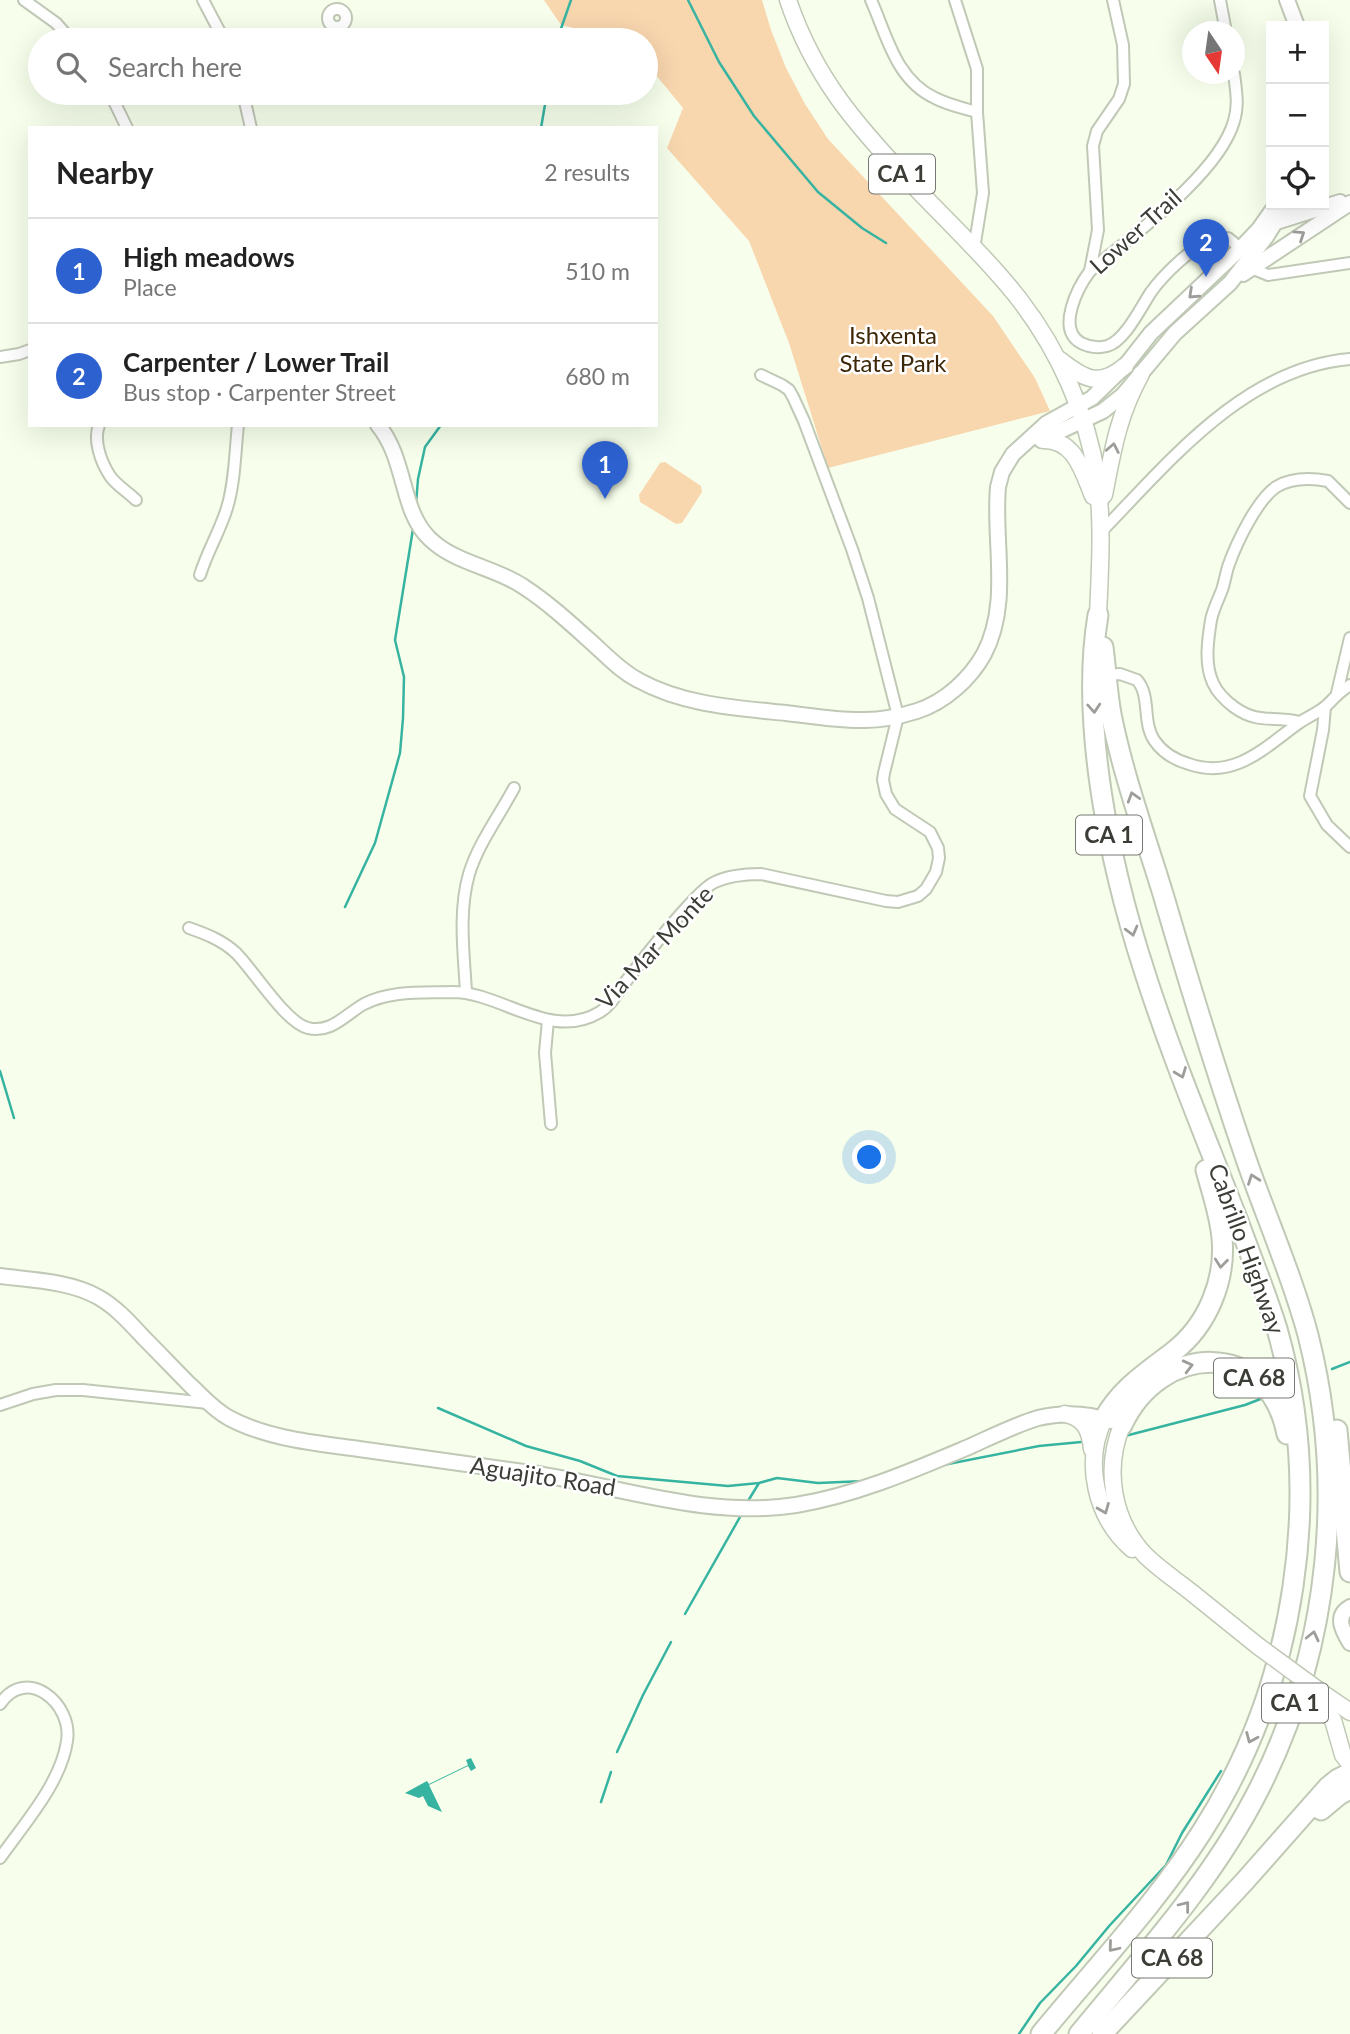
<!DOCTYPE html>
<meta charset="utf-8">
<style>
body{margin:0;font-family:Lato,sans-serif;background:#f2f2f2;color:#222}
.controls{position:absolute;right:21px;top:21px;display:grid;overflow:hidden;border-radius:0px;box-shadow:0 7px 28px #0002}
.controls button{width:63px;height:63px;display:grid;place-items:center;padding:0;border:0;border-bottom:2px solid #e0e0e0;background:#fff;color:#222;font:35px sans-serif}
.compass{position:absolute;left:1182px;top:21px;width:63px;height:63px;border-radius:50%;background:#fff;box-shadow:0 7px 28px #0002;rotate:167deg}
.you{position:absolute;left:870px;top:1158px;width:24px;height:24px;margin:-18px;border:5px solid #fff;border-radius:50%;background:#1a73e8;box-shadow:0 0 0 10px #1a73e833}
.badge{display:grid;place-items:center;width:46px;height:46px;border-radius:50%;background:#2c61cf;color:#fff;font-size:23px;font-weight:700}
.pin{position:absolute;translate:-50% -58px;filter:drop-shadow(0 2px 4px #0008)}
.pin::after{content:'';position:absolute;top:37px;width:24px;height:21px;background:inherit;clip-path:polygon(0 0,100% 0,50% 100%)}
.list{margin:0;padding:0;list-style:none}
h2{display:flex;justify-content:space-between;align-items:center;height:91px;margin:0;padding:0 28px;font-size:30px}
h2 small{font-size:23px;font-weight:400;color:#767676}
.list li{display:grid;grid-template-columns:46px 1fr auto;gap:21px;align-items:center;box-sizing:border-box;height:105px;padding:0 28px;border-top:2px solid #e0e0e0}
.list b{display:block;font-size:26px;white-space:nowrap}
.list p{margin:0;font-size:23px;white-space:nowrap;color:#767676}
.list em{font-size:23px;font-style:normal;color:#767676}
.icon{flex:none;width:38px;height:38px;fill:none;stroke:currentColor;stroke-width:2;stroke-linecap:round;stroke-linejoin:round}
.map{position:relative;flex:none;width:1350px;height:2034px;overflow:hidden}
.search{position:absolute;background:#fff;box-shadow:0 7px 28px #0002;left:28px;top:28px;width:630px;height:77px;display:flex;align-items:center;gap:18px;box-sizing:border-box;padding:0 24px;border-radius:38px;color:#767676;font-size:26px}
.panel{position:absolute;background:#fff;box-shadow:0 7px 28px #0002;left:28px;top:126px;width:630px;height:301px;border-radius:0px}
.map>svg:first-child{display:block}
.green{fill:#f8d6ae}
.water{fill:#37b4a1}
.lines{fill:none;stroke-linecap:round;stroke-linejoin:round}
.stream{stroke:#37b4a1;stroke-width:2.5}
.street-casing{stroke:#c0c8b6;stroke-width:14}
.secondary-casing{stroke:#c0c8b6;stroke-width:18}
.primary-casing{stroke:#c0c8b6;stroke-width:19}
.highway-casing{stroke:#c0c8b6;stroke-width:23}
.street{stroke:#fff;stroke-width:10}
.secondary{stroke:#fff;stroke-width:14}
.primary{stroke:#fff;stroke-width:16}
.highway{stroke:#fff;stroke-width:19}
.primary-bridge-casing{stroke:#c0c8b6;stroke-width:19;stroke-linecap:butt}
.primary-bridge{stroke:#fff;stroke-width:16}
.oneway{stroke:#9d9e9a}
.labels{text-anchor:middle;stroke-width:5;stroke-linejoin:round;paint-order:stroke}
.shield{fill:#fff;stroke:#767872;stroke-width:2}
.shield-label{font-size:23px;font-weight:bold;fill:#3b3e36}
.street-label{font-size:24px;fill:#3b3e36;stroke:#fff}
.park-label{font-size:24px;fill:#3e2707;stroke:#fff}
</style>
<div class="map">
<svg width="1350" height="2034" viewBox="0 0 1350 2034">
<rect width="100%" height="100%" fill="#f7ffec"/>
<g class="green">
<polygon points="544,0 762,0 771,30 786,68 805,104 828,139 993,316 1035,378 1050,411 828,468 789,343 749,241 667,148 683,108 646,63 646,40 625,40 561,25"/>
<polygon points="665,462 701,486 702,492 682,523 676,524 640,502 639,495 660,463"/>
</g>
<polygon class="water" points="471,1758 476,1768 471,1771 468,1766 429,1785 442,1812 428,1806 423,1796 419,1798 405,1793 427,1781 429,1784 468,1765 466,1760"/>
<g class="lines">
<g class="stream">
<polyline points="688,0 719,62 754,116 818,192 862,228 886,243"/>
<polyline points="557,40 571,0"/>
<polyline points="541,128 547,93"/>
<polyline points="416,504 418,479 425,447 441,425"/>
<polyline points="345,907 375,843 400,753 403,718 404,677 395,640 413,529"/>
<polyline points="0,1071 14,1118"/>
<polyline points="1332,1369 1350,1362"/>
<polyline points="438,1408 526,1446 580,1461 617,1476 728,1486 759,1483 777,1478 818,1483 865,1481"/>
<polyline points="1125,1436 1245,1405 1263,1398"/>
<polyline points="943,1465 1039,1446 1081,1442"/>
<polyline points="748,1501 759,1483"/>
<polyline points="685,1614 740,1517"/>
<polyline points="617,1752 643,1695 671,1642"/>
<polyline points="601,1802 611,1772"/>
<polyline points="1019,2034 1040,2003 1076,1966 1110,1925 1166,1865 1182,1833 1221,1771"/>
</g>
<defs>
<g id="street">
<polyline points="24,0 56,23 71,40"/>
<polyline points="203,0 224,40"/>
<path d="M871 0C887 36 896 80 935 98 948 105 963 108 977 112"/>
<polyline points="955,0 977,69 977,112 983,193 974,249"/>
<polyline points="1220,0 1226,32"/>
<circle cx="337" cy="18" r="9"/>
<path d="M1234 74C1236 90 1239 105 1234 121 1219 174 1132 236 1090 271 1078 287 1056 329 1081 343 1089 347 1099 348 1107 346 1125 341 1141 307 1151 292 1164 274 1191 248 1212 239 1217 237 1222 238 1228 238L1245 252"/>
<polyline points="110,93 127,128"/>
<polyline points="243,93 251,128"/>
<polyline points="1251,268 1268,275 1350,263"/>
<polyline points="1090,271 1098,230 1093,146 1097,131 1119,99 1124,84 1123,45 1113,0"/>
<polyline points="0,357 19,354 30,350"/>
<path d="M99 425C93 441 101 462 110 476 116 485 128 492 136 500"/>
<path d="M1100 533C1169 462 1244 368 1350 359"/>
<path d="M200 575C207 552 220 531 227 508 235 482 235 452 238 425"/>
<path d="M1106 675 1120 674 1137 680C1151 696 1142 722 1154 740 1162 752 1175 760 1189 764 1235 780 1265 747 1299 723 1307 717 1318 713 1326 706 1336 697 1337 693 1350 685"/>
<polyline points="1337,693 1350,638"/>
<polyline points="1325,707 1323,730 1310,796 1327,825 1350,847"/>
<path d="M1300 722C1273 715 1259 725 1234 707 1226 701 1217 692 1213 683 1204 664 1208 639 1211 620 1213 610 1218 600 1222 590 1225 581 1226 572 1229 564 1237 542 1257 500 1276 487 1291 478 1311 478 1328 481L1350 503"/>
<path d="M189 928C206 934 222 940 236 953 254 971 286 1023 308 1028 331 1034 346 1014 364 1004 391 990 423 993 452 992 502 992 550 1042 600 1012 612 1005 618 991 627 980 646 955 666 930 687 907 696 898 704 887 715 882 730 875 745 874 761 874L886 901 898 902 918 896 926 889 936 872 939 858 938 848 930 832 895 809 886 794 883 780 884 773 898 716 868 598 852 549 804 421 793 397 789 390 782 385 761 375"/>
<path d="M466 992C464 954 458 912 469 874 478 844 499 816 514 788"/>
<polyline points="548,1020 545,1053 551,1124"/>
<polyline points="0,1405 33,1394 56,1390 83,1390 208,1403"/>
<path d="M0 1704C26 1665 73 1703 67 1741 61 1783 24 1824 0 1858"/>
</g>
<g id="secondary">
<polyline points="1287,0 1297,26"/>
<polyline points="1273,223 1340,202"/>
<polyline points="1243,274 1350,203"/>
<path d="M378 425C407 460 400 511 430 539 456 564 495 567 524 587 547 602 568 621 589 640 605 654 619 670 638 680 683 705 736 708 786 713 812 716 839 721 865 720 883 720 901 716 917 711 945 702 970 679 984 654 1011 603 993 541 998 487L1002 472 1013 454 1047 423 1092 398 1125 366 1151 333 1241 248 1259 229 1276 205"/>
<polyline points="1041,440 1103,411 1123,395 1175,333 1230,283 1266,237 1286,205"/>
<path d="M0 1276C31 1280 70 1281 98 1297 116 1307 130 1323 144 1338 160 1354 175 1370 191 1386 203 1397 214 1410 229 1418 268 1439 316 1443 359 1449 417 1457 474 1465 531 1473 619 1486 707 1519 796 1505 857 1495 914 1470 971 1446 993 1436 1015 1425 1038 1418 1063 1412 1087 1413 1111 1421"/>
<path d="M1350 1607C1334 1616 1343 1631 1350 1643"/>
</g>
<g id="primary">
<path d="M788 0C814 77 856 125 911 183 946 220 988 259 1019 299 1059 351 1087 413 1097 478 1103 523 1100 570 1098 615"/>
<path d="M1060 360C1084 379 1099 388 1125 366"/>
<path d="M1043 440C1075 439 1083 472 1093 496"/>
<path d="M1104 495C1113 449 1118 416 1141 374"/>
<path d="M1065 1414C1085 1418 1090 1430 1092 1449"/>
<path d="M1104 1419C1083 1463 1096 1518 1132 1549"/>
<path d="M1122 1425C1104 1469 1112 1520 1145 1555 1159 1569 1176 1580 1191 1592 1213 1610 1236 1628 1258 1646"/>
<polyline points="1318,1690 1350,1712"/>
<polyline points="1313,1697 1333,1720 1343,1755 1350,1764"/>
</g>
<g id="highway">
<path d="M1104 1419C1120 1389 1147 1372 1173 1352 1207 1326 1226 1281 1222 1238 1220 1215 1212 1192 1206 1170"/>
<path d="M1122 1425C1160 1343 1268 1337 1287 1434"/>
<polyline points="1337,1430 1350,1572"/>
<polyline points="1321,1810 1339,1795 1350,1789"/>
<path d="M1041 2034C1095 1968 1157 1903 1203 1830 1296 1684 1325 1496 1277 1329 1266 1293 1251 1257 1238 1221 1206 1138 1171 1055 1144 970 1110 865 1080 724 1098 615"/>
<path d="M1079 2034C1144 1955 1214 1879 1260 1787 1330 1648 1346 1485 1308 1335 1292 1275 1266 1217 1246 1159 1216 1071 1189 983 1163 894 1145 835 1123 775 1111 714 1107 692 1106 670 1103 647"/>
<polyline points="1102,2034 1244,1882 1328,1787 1338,1779 1350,1773"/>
</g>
</defs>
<use href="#street" class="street-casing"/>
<use href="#secondary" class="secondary-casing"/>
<use href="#primary" class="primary-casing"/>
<use href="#highway" class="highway-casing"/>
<use href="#street" class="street"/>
<use href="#secondary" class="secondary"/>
<use href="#primary" class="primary"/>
<use href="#highway" class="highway"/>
<defs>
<polyline id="primary-bridge" points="1258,1646 1318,1690"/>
</defs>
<use href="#primary-bridge" class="primary-bridge-casing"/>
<use href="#primary-bridge" class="primary-bridge"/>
</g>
<defs><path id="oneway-chevron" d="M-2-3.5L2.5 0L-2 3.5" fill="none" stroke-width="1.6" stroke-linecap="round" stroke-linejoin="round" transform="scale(1.75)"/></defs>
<g class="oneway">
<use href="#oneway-chevron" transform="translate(1300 235) rotate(-34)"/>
<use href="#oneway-chevron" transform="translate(1193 294) rotate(137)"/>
<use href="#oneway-chevron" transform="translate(1113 448) rotate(-79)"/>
<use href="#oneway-chevron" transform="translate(1094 708) rotate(86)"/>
<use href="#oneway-chevron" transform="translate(1133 797) rotate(-107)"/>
<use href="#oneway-chevron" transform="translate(1132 931) rotate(75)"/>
<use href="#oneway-chevron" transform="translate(1181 1073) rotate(69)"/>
<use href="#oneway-chevron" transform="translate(1253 1179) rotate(-110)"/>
<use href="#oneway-chevron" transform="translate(1221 1263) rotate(96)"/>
<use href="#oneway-chevron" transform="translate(1188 1366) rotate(-14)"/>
<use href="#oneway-chevron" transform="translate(1104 1509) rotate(68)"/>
<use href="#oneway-chevron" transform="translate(1313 1636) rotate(-77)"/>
<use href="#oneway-chevron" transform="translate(1251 1738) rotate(113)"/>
<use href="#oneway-chevron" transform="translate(1185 1906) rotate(-52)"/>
<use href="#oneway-chevron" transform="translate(1113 1947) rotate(130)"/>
</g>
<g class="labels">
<g class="shield">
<rect x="869" y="154.5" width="66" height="39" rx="5"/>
<rect x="1076" y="815.5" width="66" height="39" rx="5"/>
<rect x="1214" y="1358.5" width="80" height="39" rx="5"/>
<rect x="1262" y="1683.5" width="66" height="39" rx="5"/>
<rect x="1132" y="1938.5" width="80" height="39" rx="5"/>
</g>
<g class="shield-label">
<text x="902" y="182">CA 1</text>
<text x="1109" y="843">CA 1</text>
<text x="1254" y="1386">CA 68</text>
<text x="1295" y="1711">CA 1</text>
<text x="1172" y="1966">CA 68</text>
</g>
<g class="street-label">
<text transform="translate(1136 232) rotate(-42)" y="8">Lower Trail</text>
<text transform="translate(655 948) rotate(-47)" y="8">Via Mar Monte</text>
<text transform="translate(1246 1249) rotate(70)" y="8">Cabrillo Highway</text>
<text transform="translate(543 1477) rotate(9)" y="8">Aguajito Road</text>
</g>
<g class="park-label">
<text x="893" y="344">Ishxenta<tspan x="893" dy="28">State Park</tspan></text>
</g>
</g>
</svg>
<div class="controls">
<button>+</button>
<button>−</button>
<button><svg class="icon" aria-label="locate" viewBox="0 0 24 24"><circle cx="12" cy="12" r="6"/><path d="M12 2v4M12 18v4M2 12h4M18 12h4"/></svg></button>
</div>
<svg class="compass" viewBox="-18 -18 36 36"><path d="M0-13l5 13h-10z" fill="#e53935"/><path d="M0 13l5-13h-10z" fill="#767676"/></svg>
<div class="you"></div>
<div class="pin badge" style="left:605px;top:499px">1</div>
<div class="pin badge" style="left:1206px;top:277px">2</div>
<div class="search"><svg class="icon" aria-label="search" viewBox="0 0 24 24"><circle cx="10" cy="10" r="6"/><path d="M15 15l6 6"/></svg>Search here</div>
<section class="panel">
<h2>Nearby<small>2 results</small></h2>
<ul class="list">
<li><span class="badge">1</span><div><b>High meadows</b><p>Place</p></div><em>510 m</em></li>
<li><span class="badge">2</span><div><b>Carpenter / Lower Trail</b><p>Bus stop · Carpenter Street</p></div><em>680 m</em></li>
</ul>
</section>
</div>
